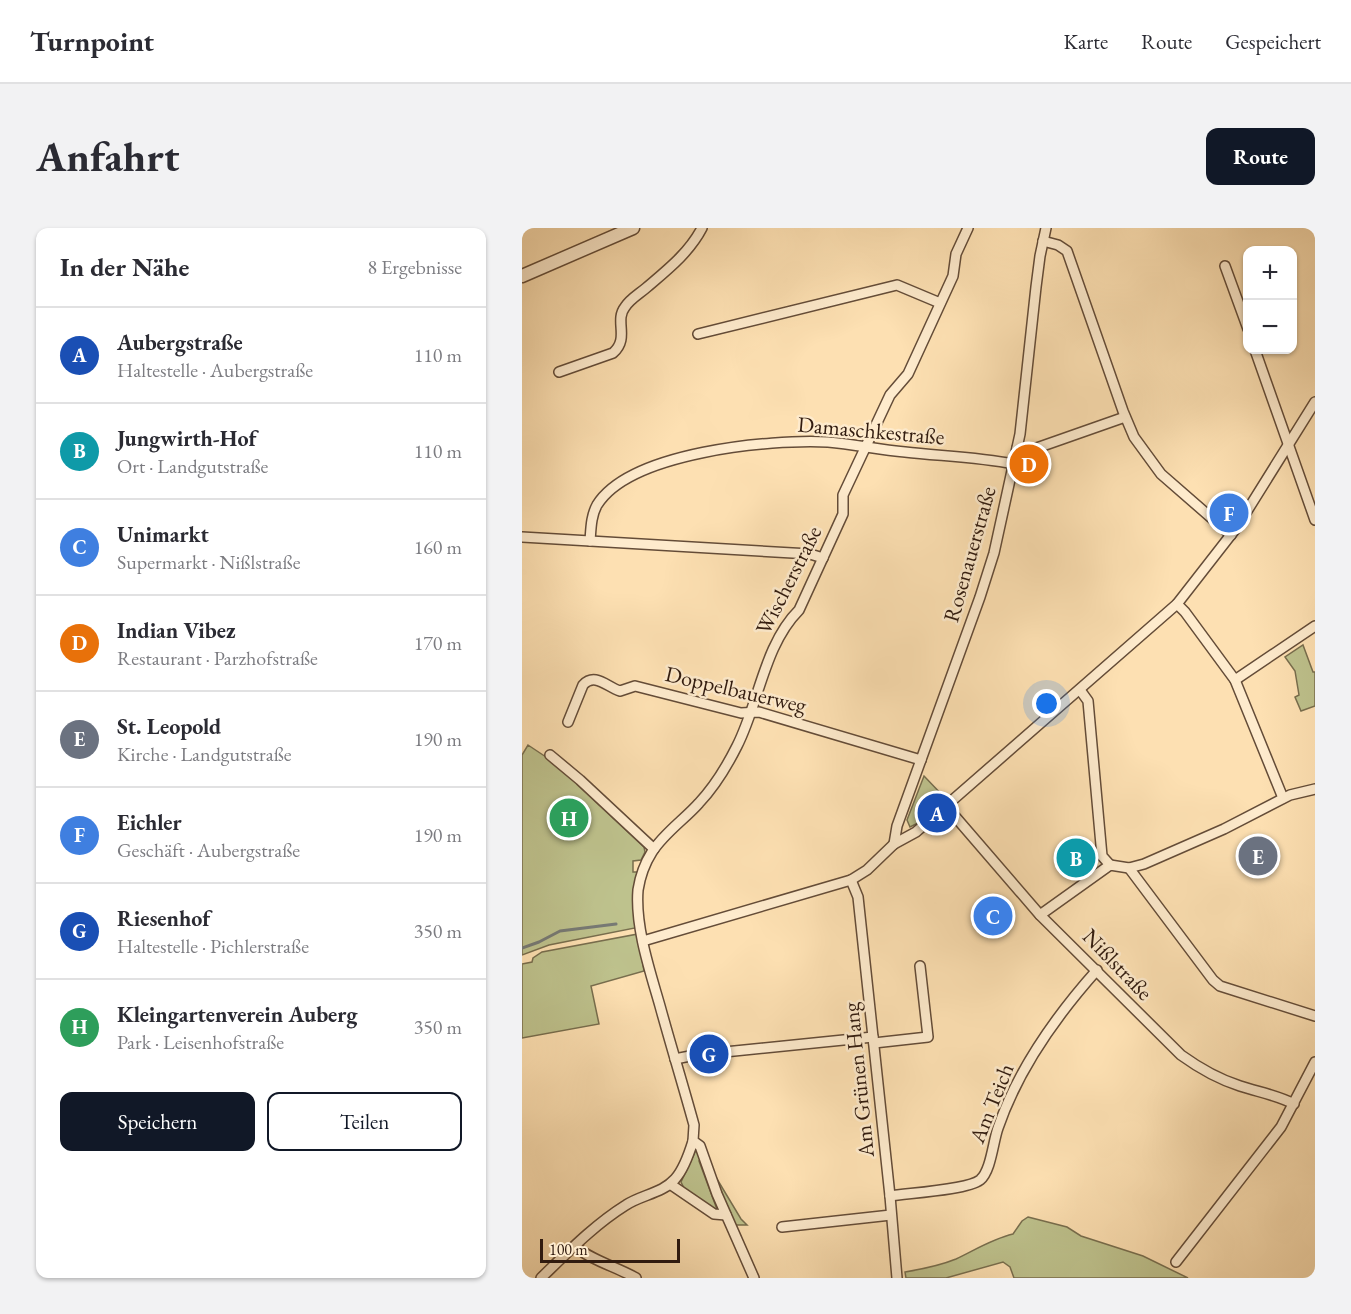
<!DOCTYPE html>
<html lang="de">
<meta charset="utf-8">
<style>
body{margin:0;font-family:"EB Garamond",serif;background:#f2f2f3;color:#2b2b33}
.controls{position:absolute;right:18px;top:18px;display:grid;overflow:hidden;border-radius:12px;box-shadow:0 2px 4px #0004}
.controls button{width:54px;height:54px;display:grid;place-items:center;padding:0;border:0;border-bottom:2px solid #e1e1e2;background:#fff;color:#2b2b33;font:30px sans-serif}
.scale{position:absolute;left:18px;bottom:15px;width:140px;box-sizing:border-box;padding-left:6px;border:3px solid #311b0f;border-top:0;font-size:16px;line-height:21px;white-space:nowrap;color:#311b0f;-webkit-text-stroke:4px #feebcd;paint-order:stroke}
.you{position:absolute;left:525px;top:476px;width:21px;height:21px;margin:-15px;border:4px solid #fff;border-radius:50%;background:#1a73e8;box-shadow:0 0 0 9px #1a73e833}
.badge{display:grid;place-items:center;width:39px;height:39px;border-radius:50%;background:#111827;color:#fff;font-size:20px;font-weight:700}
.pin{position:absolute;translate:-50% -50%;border:3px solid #fff;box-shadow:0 2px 6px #0006}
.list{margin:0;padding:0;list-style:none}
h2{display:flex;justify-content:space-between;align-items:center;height:78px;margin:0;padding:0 24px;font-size:26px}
h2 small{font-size:20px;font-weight:400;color:#7c7c81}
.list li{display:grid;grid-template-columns:39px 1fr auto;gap:18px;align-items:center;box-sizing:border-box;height:96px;padding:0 24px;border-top:2px solid #e1e1e2}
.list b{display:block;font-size:22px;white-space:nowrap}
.list p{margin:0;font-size:20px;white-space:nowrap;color:#7c7c81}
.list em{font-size:20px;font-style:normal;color:#7c7c81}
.actions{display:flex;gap:12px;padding:18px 24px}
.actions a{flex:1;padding:14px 0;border:2px solid #111827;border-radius:12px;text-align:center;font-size:21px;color:#111827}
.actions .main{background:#111827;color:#fff}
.map{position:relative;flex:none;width:793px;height:1050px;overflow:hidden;border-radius:12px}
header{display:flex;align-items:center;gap:36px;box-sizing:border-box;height:84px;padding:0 30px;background:#fff;border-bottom:2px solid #e1e1e2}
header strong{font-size:28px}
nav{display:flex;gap:33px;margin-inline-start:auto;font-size:21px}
.intro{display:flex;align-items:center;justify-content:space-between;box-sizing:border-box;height:144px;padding:0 36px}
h1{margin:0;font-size:42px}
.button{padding:15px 27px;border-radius:12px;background:#111827;color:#fff;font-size:21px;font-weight:700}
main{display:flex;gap:36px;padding:0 36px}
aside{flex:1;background:#fff;border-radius:12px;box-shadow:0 2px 4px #0004}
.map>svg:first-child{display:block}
.green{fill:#bec28d;stroke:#786e4e;stroke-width:1.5}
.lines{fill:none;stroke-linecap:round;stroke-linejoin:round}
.stream{stroke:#777a75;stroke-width:3}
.minor-casing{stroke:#644c38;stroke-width:12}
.tertiary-casing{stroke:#644c38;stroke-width:15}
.minor{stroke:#feebcd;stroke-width:9}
.tertiary{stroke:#feebcd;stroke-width:12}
.labels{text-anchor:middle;stroke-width:5;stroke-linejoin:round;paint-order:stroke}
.street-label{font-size:22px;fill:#311b0f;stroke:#feebcd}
</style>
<header>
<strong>Turnpoint</strong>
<nav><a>Karte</a><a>Route</a><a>Gespeichert</a></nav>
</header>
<div class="intro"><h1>Anfahrt</h1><a class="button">Route</a></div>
<main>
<aside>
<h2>In der Nähe<small>8 Ergebnisse</small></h2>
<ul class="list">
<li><span class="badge" style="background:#1a4fb4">A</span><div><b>Aubergstraße</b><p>Haltestelle · Aubergstraße</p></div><em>110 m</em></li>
<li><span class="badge" style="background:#0f9aa8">B</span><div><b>Jungwirth-Hof</b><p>Ort · Landgutstraße</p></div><em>110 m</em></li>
<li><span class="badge" style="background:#3f7fe0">C</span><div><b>Unimarkt</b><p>Supermarkt · Nißlstraße</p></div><em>160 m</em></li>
<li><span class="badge" style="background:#e8710a">D</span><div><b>Indian Vibez</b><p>Restaurant · Parzhofstraße</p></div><em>170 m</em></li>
<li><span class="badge" style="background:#6b7280">E</span><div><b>St. Leopold</b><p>Kirche · Landgutstraße</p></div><em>190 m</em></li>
<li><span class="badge" style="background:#3f7fe0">F</span><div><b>Eichler</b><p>Geschäft · Aubergstraße</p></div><em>190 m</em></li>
<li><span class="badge" style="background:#1a4fb4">G</span><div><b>Riesenhof</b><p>Haltestelle · Pichlerstraße</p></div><em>350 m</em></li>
<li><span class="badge" style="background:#2e9e5b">H</span><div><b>Kleingartenverein Auberg</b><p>Park · Leisenhofstraße</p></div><em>350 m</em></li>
</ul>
<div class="actions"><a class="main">Speichern</a><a>Teilen</a></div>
</aside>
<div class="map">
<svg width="793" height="1050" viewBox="0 0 793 1050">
<rect width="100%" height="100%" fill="#fde0b2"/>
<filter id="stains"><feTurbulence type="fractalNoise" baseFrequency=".00333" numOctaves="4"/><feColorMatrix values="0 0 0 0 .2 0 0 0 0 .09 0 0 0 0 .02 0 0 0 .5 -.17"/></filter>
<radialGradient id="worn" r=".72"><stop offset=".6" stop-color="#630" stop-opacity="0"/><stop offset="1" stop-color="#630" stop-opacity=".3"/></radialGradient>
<g class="green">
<polygon points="781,417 791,444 793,444 793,478 779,483 773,469 777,467 773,443 763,429"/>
<polygon points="6,517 33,535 122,619 123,624 119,632 111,633 111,644 115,644 111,671 113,700 27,717 0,727 0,527"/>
<polygon points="402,548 423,570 394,596 388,599 385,592"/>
<polygon points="116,706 122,743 69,758 77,796 0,810 0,736 10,734 11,730 20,724"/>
<polygon points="174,922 180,932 177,933 196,984 164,964 159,954"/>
<polygon points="192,946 219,991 225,997 214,997 210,995"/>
<path d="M506 989 545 999 559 1008 621 1028 666 1050H492L488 1039 481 1034 424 1050H384L383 1044C401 1041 417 1038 434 1031 453 1022 470 1011 491 1006L500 993Z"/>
</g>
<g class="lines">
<polyline class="stream" points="0,720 17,714 38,703 94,696"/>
<defs>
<g id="minor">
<polyline points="521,13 536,17 545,23 601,183 612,209 639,246 709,307"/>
<polyline points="703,38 726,101"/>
<polyline points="176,106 375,57 418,75"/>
<polyline points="733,122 793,292"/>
<path d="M37 144 91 125C108 110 92 93 103 79 108 71 117 66 124 60 145 42 167 25 180 0"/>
<polyline points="495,220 509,222 603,189"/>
<polyline points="0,309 288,326 301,330"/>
<path d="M68 313C69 300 69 288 75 277 108 224 248 211 306 214 332 216 357 222 383 224 419 228 456 229 492 236"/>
<polyline points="655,376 663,384 713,452 761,570"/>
<polyline points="713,452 793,398"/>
<polyline points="558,462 566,473 580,628 588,637"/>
<path d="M46 494 61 457C73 444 85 459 98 463L113 458 219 485 237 484 399 532"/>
<polyline points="28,527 58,552 132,621"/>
<path d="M424 578 518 687 659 827C677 840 696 851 718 858 736 864 755 867 772 876"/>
<polyline points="372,616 375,598 458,369 472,325 498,206 514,59 518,28 524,0"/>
<polyline points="607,640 691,752 698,758 793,788"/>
<polyline points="329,652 336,669 368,968 375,1050"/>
<polyline points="518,687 588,637 607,640 622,636 702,601 768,567 793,561"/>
<polyline points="121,713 329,652 345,642 372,616 394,604 655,376 715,299 793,174"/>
<polyline points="352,815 406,809 398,738"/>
<polyline points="153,831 173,827 351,809"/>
<polyline points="148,956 192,986 204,987"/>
<path d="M368 968C387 965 445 962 458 952 469 943 471 914 476 900 496 841 534 788 575 742"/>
<polyline points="260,999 369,987"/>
<path d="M53 1018C68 1032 95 1039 114 1050"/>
<polyline points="654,1034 759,899 793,834"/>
<path d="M19 1050C46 1024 72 997 104 977 119 967 141 965 153 951 162 941 167 926 171 913"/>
<path d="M232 1050 195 966 178 918 171 913 172 897C161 857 149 818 138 778 128 743 113 699 116 662 118 649 123 635 130 624 142 605 163 591 177 575 193 558 205 538 215 518 237 475 242 417 277 382L321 286V267L368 167 386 146 431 48 434 26 446 0"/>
</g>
<polyline id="tertiary" points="0,48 111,0"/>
</defs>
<use href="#minor" class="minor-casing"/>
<use href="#tertiary" class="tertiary-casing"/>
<use href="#minor" class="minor"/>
<use href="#tertiary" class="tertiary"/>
</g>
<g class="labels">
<g class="street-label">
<text transform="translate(349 202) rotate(5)" y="8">Damaschkestraße</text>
<text transform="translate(447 326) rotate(-74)" y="8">Rosenauerstraße</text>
<text transform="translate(266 352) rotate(-63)" y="8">Wischerstraße</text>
<text transform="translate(214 461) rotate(13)" y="8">Doppelbauerweg</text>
<text transform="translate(596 736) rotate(46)" y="8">Nißlstraße</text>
<text transform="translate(336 852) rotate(-96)" y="8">Am Grünen Hang</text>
<text transform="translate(469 875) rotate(-68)" y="8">Am Teich</text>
</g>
</g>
<rect width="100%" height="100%" filter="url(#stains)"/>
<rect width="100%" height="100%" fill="url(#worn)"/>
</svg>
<div class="controls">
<button>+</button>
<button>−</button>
</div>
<div class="scale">100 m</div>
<div class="you"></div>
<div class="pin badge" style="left:415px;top:585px;background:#1a4fb4">A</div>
<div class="pin badge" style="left:554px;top:630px;background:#0f9aa8">B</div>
<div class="pin badge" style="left:471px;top:688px;background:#3f7fe0">C</div>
<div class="pin badge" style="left:507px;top:236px;background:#e8710a">D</div>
<div class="pin badge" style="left:736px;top:628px;background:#6b7280">E</div>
<div class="pin badge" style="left:707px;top:285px;background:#3f7fe0">F</div>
<div class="pin badge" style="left:187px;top:826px;background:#1a4fb4">G</div>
<div class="pin badge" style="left:47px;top:590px;background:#2e9e5b">H</div>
</div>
</main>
